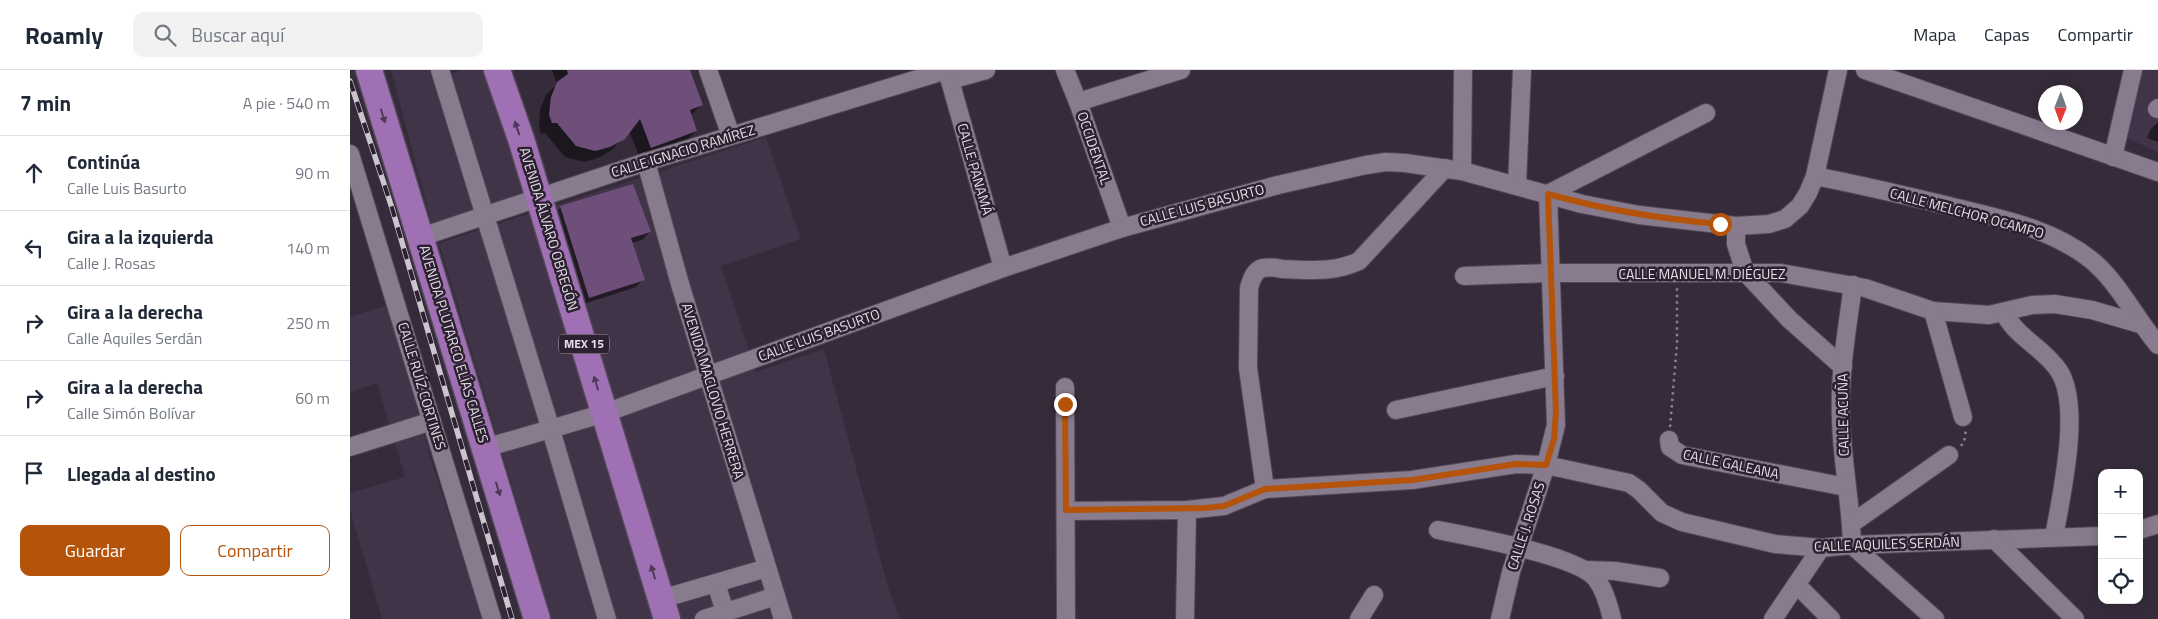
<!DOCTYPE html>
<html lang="es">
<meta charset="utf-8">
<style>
body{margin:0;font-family:"Titillium Web",sans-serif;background:#f2f2f3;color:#1f2937}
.controls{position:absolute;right:15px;bottom:15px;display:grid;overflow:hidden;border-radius:10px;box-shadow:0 2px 12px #0003}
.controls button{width:45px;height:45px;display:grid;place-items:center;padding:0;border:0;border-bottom:1px solid #e0e1e3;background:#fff;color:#1f2937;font:25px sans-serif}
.compass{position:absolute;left:1688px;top:15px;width:45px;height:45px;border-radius:50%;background:#fff;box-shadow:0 2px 12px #0003;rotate:181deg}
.stop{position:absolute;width:15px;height:15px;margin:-11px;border:4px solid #b45309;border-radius:50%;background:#fff}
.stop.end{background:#b45309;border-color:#fff;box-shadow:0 1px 5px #0008}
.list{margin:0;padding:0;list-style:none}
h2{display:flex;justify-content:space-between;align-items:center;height:65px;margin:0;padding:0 20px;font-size:21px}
h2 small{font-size:16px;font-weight:400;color:#747a83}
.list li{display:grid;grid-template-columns:32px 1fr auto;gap:15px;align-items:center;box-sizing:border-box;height:75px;padding:0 20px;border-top:1px solid #e0e1e3}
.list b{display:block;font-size:19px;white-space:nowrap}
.list p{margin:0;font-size:16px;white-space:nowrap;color:#747a83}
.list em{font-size:16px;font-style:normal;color:#747a83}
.actions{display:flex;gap:10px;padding:15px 20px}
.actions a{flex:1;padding:11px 0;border:1px solid #b45309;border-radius:10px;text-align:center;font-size:18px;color:#b45309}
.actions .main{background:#b45309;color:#fff}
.icon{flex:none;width:28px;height:28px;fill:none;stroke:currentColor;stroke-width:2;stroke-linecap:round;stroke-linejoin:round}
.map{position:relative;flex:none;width:1808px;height:549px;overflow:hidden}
header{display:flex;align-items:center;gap:30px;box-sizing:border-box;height:70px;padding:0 25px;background:#fff;border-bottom:1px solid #e0e1e3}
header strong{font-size:24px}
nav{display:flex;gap:28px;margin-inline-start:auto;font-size:18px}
.search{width:350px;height:45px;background:#f2f2f3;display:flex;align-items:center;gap:12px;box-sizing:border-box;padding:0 18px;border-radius:10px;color:#747a83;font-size:19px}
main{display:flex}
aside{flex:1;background:#fff}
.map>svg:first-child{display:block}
.built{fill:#413348}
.shadow{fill:#0007}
.building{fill:#6d4f7a}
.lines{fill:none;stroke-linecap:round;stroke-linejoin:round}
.minor-casing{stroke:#514855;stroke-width:20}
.highway-casing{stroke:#514855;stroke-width:29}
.path{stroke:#8a818e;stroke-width:2.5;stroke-dasharray:2.5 4;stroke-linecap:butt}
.minor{stroke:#877b8d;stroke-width:18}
.highway{stroke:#a070b4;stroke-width:26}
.rail-casing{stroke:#ccc5d0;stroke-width:5.5}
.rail{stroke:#2c2130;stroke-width:4;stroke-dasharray:11;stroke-linecap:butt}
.oneway{fill:#4f3958}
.route{stroke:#b45309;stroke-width:6}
.labels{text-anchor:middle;stroke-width:5;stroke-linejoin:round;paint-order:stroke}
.shield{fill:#2c2130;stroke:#aea5b1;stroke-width:1}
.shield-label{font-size:12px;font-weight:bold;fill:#e5dee8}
.street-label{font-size:14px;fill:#e5dee8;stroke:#2c2130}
</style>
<header>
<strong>Roamly</strong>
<div class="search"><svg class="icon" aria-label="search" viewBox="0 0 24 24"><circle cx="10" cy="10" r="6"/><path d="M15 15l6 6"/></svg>Buscar aquí</div>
<nav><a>Mapa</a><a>Capas</a><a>Compartir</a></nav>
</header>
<main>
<aside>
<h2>7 min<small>A pie · 540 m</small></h2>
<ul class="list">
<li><svg class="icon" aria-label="ahead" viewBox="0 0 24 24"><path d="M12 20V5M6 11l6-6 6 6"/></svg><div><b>Continúa</b><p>Calle Luis Basurto</p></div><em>90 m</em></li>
<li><svg class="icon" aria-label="left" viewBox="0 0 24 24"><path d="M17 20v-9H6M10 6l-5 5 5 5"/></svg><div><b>Gira a la izquierda</b><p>Calle J. Rosas</p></div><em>140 m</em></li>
<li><svg class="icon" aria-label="right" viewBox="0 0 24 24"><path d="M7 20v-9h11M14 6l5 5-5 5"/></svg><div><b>Gira a la derecha</b><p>Calle Aquiles Serdán</p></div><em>250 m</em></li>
<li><svg class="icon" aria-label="right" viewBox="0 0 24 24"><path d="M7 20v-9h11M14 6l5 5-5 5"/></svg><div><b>Gira a la derecha</b><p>Calle Simón Bolívar</p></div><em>60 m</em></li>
<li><svg class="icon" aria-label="arrive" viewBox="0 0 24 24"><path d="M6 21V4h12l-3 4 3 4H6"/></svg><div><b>Llegada al destino</b></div></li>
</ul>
<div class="actions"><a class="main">Guardar</a><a>Compartir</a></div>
</aside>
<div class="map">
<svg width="1808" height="549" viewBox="0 0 1808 549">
<rect width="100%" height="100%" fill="#362b3a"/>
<g class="built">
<polygon points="41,0 81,0 83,10 111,0 134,0 175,123 82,155"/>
<polygon points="1791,0 1808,0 1808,82 1774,67"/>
<polygon points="416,67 451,169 371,196 406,302 474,279 538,517 550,549 202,549 89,173"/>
<polygon points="38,235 84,400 133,549 32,549 0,440 0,423 55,407 27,313 0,322 0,247"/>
</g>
<g class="shadow">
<polygon points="202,0 338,0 351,35 340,46 346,61 335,72 290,88 279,61 262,80 248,88 234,92 215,87 195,63 191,64 189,56 190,39 196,25 207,14"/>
<polygon points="1808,52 1808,72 1797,68 1801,59"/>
<polygon points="211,137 300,162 292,170 281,173 293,209 286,217 231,235 203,145"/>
</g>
<g class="building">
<polygon points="217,0 340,0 353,35 340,40 347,61 301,78 290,49 275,69 260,77 245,81 226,76 207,53 202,53 199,45 201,27 207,12 218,4"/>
<polygon points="283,114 301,162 281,168 295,210 239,228 210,136"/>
</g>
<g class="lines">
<defs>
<g id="minor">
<polyline points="90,0 201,360 257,549"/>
<polyline points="358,0 381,66"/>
<polyline points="597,0 653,198"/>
<polyline points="715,0 728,32 772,158"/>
<polyline points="1515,0 1808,102"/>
<polyline points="600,10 636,0"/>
<polyline points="728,32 831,0"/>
<polyline points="1807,39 1808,38"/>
<polyline points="0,84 142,549"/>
<polyline points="1763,87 1783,0"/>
<polyline points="296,92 330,214 433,549"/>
<polyline points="1112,101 1113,0"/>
<path d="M1465 106C1510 115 1554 125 1599 136 1647 148 1699 157 1740 189 1767 210 1786 249 1808 275"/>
<polyline points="1167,115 1172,0"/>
<polyline points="1386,156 1386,174 1395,202 1440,250 1493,297"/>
<polyline points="71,167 296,92 597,0"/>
<polyline points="1114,206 1200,203 1431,203 1515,218 1583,241 1639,245 1682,235 1705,234 1742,240 1790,254"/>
<path d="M1503 215C1497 260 1489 304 1491 349 1492 391 1501 433 1502 475L1585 549"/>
<polyline points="1583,241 1613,347"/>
<path d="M1654 243C1667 268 1694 278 1709 301 1732 337 1711 426 1704 467"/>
<polyline points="715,317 716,549"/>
<polyline points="1046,340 1205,306"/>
<polyline points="1319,370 1320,377 1332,385 1496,417"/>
<polyline points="0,377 82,351"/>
<polyline points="135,378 255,343 653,198 772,158 928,115 1016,95 1036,92 1055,93 1112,101 1232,134 1289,145 1386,156 1419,154 1435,149 1450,136 1458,123 1465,106 1488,0"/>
<path d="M915 419 898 298 899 218C901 211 903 203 910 199 917 196 927 198 933 199 960 200 984 203 1009 191L1095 98"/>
<polyline points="716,441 837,440 874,436 915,419 1062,410 1166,394 1196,395 1279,413 1289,420 1312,443 1332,452 1425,474 1471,478 1502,475 1752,466"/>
<polyline points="1501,454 1599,385"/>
<path d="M1088 460C1118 466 1231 486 1247 510 1255 521 1259 536 1262 549"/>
<polyline points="1789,460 1808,454"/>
<polyline points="1644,469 1725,549"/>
<polyline points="1236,500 1265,501 1310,508"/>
<polyline points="366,513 375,542"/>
<polyline points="1447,515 1481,549"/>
<polyline points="311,529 417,498"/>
<polyline points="354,549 426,526"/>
<polyline points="835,549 837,440"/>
<polyline points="1009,549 1024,525"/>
<polyline points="1150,549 1161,502 1196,395 1206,355 1198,124 1356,43"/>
<polyline points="1423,549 1471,478"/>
</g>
<g id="highway">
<polyline points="19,0 187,549"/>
<polyline points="147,0 171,69 317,549"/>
</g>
</defs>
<use href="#minor" class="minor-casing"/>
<use href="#highway" class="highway-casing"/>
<g class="path">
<polyline points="1320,357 1327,274 1327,218"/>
<polyline points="1611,376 1614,372 1616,360"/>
</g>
<use href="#minor" class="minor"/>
<use href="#highway" class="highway"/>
<defs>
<polyline id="rail" points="0,11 42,138 162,549"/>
</defs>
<use href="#rail" class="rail-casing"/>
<use href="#rail" class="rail"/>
</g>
<defs><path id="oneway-solid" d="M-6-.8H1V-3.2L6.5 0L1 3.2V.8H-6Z" transform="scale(1.25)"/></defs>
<g class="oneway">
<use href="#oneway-solid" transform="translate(33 46) rotate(73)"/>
<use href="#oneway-solid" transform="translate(167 58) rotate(-109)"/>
<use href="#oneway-solid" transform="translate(246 313) rotate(-107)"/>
<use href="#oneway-solid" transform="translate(148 419) rotate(73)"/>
<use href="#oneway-solid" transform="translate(303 502) rotate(-107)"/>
</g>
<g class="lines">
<path class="route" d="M715 334 716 440 855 438 874 436 915 419 1062 410 1166 394 1196 395 1204 369 1206 342 1198 124C1255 140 1311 149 1370 154"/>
</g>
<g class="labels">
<rect class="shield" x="209" y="264.5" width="50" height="19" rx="4"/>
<g class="shield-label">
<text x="234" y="278">MEX 15</text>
</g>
<g class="street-label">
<text transform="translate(744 78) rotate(71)" y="5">OCCIDENTAL</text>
<text transform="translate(333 81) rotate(-17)" y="5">CALLE IGNACIO RAMÍREZ</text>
<text transform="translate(625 99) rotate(74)" y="5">CALLE PANAMÁ</text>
<text transform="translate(852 135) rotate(-15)" y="5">CALLE LUIS BASURTO</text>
<text transform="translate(1617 143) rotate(15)" y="5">CALLE MELCHOR OCAMPO</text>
<text transform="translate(199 159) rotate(73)" y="5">AVENIDA ÁLVARO OBREGÓN</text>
<text x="1352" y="209">CALLE MANUEL M. DIÉGUEZ</text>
<text transform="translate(469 265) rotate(-20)" y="5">CALLE LUIS BASURTO</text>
<text transform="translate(104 274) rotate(73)" y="5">AVENIDA PLUTARCO ELÍAS CALLES</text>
<text transform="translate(72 316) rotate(73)" y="5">CALLE RUÍZ CORTINES</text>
<text transform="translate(363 321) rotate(73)" y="5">AVENIDA MACLOVIO HERRERA</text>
<text transform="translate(1493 345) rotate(-91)" y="5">CALLE ACUÑA</text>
<text transform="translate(1381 394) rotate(12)" y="5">CALLE GALEANA</text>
<text transform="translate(1176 456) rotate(-72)" y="5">CALLE J. ROSAS</text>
<text transform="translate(1537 474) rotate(-2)" y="5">CALLE AQUILES SERDÁN</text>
</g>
</g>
</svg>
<div class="controls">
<button>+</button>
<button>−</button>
<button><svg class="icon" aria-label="locate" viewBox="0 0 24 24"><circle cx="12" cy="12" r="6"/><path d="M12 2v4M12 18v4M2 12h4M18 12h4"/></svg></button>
</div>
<svg class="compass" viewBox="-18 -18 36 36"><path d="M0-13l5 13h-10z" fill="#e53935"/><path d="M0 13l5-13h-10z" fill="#747a83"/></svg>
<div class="stop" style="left:1370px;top:154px"></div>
<div class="stop end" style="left:715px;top:334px"></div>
</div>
</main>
